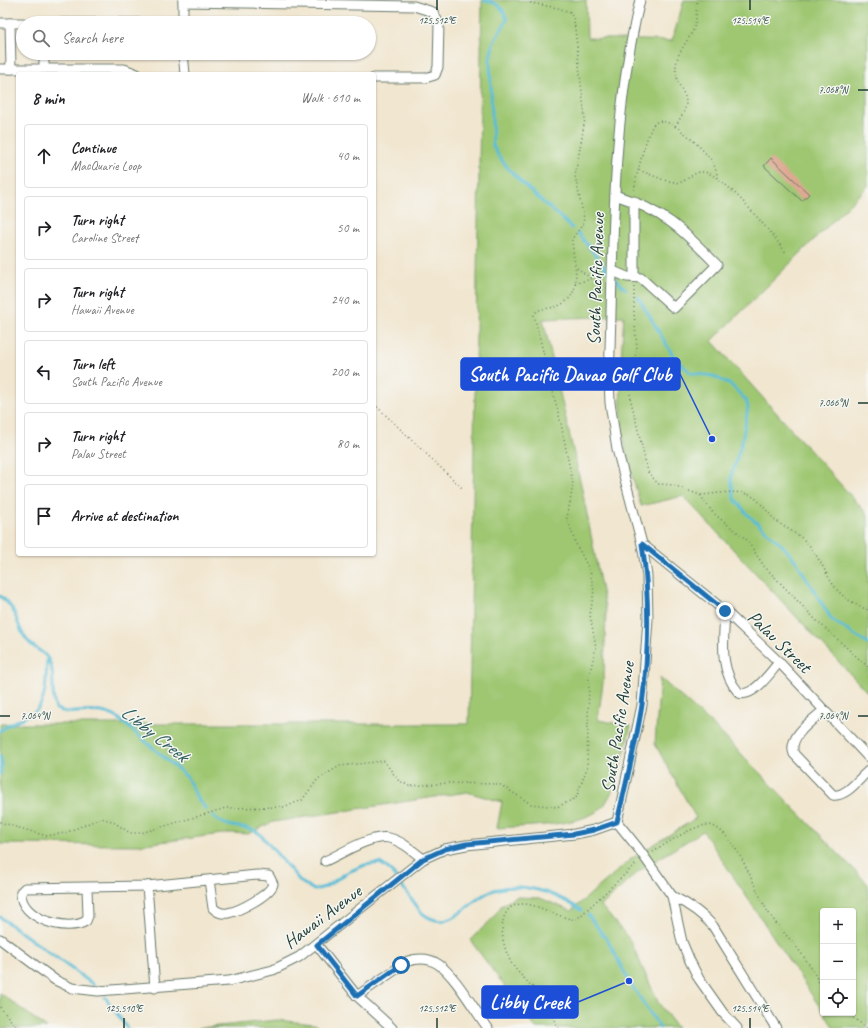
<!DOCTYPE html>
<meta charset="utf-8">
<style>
body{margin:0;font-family:Caveat,sans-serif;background:#f6f6f6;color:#202124}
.controls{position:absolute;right:12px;bottom:12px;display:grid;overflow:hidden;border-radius:4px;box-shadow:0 1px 3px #0004}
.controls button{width:36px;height:36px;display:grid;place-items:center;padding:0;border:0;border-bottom:1px solid #e0e0e0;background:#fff;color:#202124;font:20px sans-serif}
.stop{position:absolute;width:12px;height:12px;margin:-9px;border:3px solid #1f6fb2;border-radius:50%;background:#fff}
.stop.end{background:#1f6fb2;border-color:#fff;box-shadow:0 1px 4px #0008}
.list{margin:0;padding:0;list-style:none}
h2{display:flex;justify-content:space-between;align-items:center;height:52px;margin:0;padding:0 16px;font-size:17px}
h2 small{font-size:13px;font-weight:400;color:#757577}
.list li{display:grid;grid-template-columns:26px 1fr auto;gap:12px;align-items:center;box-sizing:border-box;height:64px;margin:0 8px 8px;padding:0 8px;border:1px solid #e0e0e0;border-radius:4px}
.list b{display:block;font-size:15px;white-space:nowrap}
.list p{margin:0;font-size:13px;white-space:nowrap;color:#757577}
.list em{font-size:13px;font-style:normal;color:#757577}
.icon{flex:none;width:22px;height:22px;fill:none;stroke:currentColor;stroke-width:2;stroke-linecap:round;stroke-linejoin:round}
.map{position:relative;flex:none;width:868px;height:1028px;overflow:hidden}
.search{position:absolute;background:#fff;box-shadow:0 1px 3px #0004;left:16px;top:16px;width:360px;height:44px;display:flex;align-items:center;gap:10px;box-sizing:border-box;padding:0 14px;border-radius:22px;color:#757577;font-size:15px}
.panel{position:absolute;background:#fff;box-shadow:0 1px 3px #0004;left:16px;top:72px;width:360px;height:484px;border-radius:4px}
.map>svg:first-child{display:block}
.green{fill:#9fc772;stroke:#5f8253}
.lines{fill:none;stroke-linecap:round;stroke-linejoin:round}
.stream{stroke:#58bdd7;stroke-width:3}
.building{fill:#dea892}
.minor-casing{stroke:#68786a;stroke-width:11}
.path{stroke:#68786a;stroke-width:1.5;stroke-dasharray:1 3;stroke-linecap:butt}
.minor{stroke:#fff;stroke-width:9}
.route{stroke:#1f6fb2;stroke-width:5}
.ticks{fill:none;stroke:#1f3d34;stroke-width:1.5}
.labels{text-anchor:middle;stroke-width:3;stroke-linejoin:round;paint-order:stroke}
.street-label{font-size:19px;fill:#1f3d34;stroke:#f6f6f2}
.water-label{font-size:20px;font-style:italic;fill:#2d5d5d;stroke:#f6f6f2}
.ticks-label{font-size:10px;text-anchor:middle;fill:#1f3d34;stroke:#f6f6f2;stroke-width:3;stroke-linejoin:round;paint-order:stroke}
.leader{fill:none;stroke:#1d4ed8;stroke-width:1.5}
.callout-dot{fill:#1d4ed8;stroke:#f6f6f2;stroke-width:1.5}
.callout{fill:#1d4ed8;stroke:#1d4ed8;stroke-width:1.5}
.callout-label{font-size:20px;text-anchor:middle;font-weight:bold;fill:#fff}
</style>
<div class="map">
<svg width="868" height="1028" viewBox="0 0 868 1028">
<rect width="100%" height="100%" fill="#f6f6f2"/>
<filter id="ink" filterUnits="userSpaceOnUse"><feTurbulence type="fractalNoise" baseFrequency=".025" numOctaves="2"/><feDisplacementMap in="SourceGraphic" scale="8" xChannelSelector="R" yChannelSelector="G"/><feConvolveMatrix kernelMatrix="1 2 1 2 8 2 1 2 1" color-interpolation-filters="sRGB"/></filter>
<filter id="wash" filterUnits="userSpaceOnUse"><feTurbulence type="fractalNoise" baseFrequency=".012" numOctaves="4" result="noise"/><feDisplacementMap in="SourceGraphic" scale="16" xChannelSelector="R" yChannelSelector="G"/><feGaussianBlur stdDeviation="0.9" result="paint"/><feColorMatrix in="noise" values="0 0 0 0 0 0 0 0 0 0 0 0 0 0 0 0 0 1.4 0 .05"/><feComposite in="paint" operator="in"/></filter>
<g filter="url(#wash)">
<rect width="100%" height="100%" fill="#f1e6cf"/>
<g class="green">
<path d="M482 0H586L587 38 672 41 684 0H868V186L712 341 868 515V693L683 496 641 506C637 492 633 479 629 465 617 416 620 365 624 316L543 319 582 489 606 612 604 675 598 720 631 726C624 751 620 782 605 804 589 827 524 826 497 828L502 802 467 792 273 822 248 834 230 833 137 845 0 844V724H469Z"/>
<polygon points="660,678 716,728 868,884 868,1028 834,1028 824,1013 853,1013 853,911 823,911 823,1012 703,831 639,871 601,906 630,940 658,1002 677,1028 536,1028 470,940 491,920 502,905 516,897 540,898 571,911 631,859 696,818 655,744"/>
<polygon points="0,993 47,1028 0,1028"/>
<polygon points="277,1020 315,1024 322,1028 199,1028"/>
</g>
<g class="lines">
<g class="stream">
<path d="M484 0C498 3 503 7 507 20L493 43 490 60 493 146C506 174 549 206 572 228"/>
<polyline points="578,233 610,274"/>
<polyline points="614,278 626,289"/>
<polyline points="638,297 674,357 691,373 713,376 731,385 746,400 748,407 742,442 731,477 734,498 748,515 782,545 796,561 832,620 868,644"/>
<path d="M0 596C20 611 14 624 27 640 34 650 45 650 50 663 56 678 50 695 56 709 75 718 94 704 118 718L187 777 197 798 206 809"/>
<path d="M0 731C10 722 22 719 33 713 48 703 46 675 47 660"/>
<polyline points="0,756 2,764 0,774"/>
<path d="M212 815C231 833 243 822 260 834L301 882 314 890 325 887 348 872 365 865 380 863 390 870 422 913C453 937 467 898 494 890 525 881 555 893 581 910"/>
<polyline points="588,915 608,941 629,981 660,1028"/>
<polyline points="0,917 94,985"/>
<polyline points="105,997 127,1028"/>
</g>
</g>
<g id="blocks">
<polygon class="building" points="771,158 809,194 802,201 764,166"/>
</g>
</g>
<g filter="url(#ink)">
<use href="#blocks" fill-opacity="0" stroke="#68786a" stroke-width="1"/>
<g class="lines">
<defs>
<g id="minor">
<polyline points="183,0 183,23"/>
<path d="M640 0C610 124 614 252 609 378L610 403 617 449 642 544 647 576 648 619 642 705 617 822 638 848 672 896 682 942 690 961 699 979 723 1013 737 1028"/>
<polyline points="183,2 414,6 433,12 439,24 438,67 435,75 425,78 374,78"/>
<polyline points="0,23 23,23"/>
<polyline points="10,23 11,69"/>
<polyline points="41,23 144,23"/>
<polyline points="183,53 185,74"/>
<polyline points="0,69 124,69 137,74"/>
<polyline points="44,69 44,53"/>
<polyline points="634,201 634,277"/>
<path d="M613 271 627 277 641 278 674 308 717 265C682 229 664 211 615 195"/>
<polyline points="642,544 725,611 779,662 868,757"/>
<path d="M725 611C724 640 718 669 739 693 753 698 771 672 779 662"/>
<path d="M824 710C813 720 787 737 794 754L833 795C846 797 859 779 868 771"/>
<path d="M325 861C341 854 372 834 389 838 402 841 413 851 423 859"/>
<polyline points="147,886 155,988"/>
<path d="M87 888 88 916 86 921C67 933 19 918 21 892L25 888 147 886 257 875 269 876 273 884C270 895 239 911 228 913 222 914 217 912 213 908L209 880"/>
<path d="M672 896C688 904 701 912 713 926L776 1028"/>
<polyline points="0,939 55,980 72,988 98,991 229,981 273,970 299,957 423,859 445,849 466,845 575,834 594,830 617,822"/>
<polyline points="317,945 357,996 392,1028"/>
<path d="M357 996 408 961C418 958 429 958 438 964 455 975 475 1011 488 1028"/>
</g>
</defs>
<use href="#minor" class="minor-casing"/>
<g class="path">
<path d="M675 126C700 93 674 95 676 66 677 52 687 43 693 30 697 22 696 10 697 0"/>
<path d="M639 170 664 180 679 183C688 180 694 171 704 172 725 175 773 235 786 253"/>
<path d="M634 190C636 178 647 129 655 123 669 113 704 150 711 160 715 165 716 172 718 178"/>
<polyline points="577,268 592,279"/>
<polyline points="575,283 592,279 603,280"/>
<polyline points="634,287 634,312 637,349 631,374 629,386 631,401 648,472 658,484 673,485 700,495 713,513 746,539 764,566 816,620 868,667"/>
<polyline points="374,404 462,488"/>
<path d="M701 495C715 494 734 490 747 494 758 497 766 511 774 519 785 529 803 535 812 549 833 579 829 594 868 610"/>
<path d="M0 822 46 836 65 833 101 818 112 821 130 833H141L226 808 285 807 302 800 318 779 340 766 384 761 398 780 409 786 449 783 499 784 531 804 557 807 576 798 587 768 589 676 596 647 590 615 594 591 590 571 575 542 567 518 573 485 561 424 534 315C537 309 543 309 550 308 588 301 573 265 572 239L583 224 584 218 575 176 585 119 574 20 570 12 558 8 531 3 530 0"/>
<path d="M653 852C665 845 699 820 713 826 737 836 755 890 768 912 779 929 795 943 806 960 813 969 818 981 823 992"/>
<polyline points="0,1007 17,1028"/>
<polyline points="847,1013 867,1028"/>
<path d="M558 1028C552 1017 547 1004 539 994 531 984 521 977 514 967 501 950 492 902 525 904 540 905 568 922 577 919L637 863"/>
</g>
<use href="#minor" class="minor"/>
</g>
</g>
<g class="lines" filter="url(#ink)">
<path class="route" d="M401 965 357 996 317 945 423 859 445 849 466 844 574 834 594 830 617 822C626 783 636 744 642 705 649 652 650 597 642 544L725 611"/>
</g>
<path class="ticks" d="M437 0V10M750 0V10M858 90H868M858 403H868M0 716H10M858 716H868M124 1018V1028M437 1018V1028M750 1018V1028"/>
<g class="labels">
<g class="street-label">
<text transform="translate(595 279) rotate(-88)" y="7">South Pacific Avenue</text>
<text transform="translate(780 641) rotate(44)" y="7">Palau Street</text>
<text transform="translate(617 727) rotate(-81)" y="7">South Pacific Avenue</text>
<text transform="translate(322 916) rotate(-37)" y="7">Hawaii Avenue</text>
</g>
<g class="water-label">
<text transform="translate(155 733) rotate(38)" y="7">Libby Creek</text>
</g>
</g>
<g class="ticks-label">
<text x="437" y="24">125.512°E</text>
<text x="750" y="24">125.514°E</text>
<text x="833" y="93">7.068°N</text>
<text x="833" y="406">7.066°N</text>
<text x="35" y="719">7.064°N</text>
<text x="833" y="719">7.064°N</text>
<text x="124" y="1012">125.510°E</text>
<text x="437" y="1012">125.512°E</text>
<text x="750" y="1012">125.514°E</text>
</g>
<path class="leader" d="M712 439L680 374M629 981L578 1002"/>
<g class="callout-dot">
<circle cx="712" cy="439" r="4"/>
<circle cx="629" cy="981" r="4"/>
</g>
<g class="callout">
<rect x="461" y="358" width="219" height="32" rx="4"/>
<rect x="482" y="986" width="96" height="32" rx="4"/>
</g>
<g class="callout-label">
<text x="570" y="381">South Pacific Davao Golf Club</text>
<text x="530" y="1009">Libby Creek</text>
</g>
</svg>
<div class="controls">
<button>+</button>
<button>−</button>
<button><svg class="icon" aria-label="locate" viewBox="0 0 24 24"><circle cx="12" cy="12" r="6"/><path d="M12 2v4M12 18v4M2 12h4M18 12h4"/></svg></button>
</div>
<div class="stop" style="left:401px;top:965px"></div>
<div class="stop end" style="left:725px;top:611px"></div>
<div class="search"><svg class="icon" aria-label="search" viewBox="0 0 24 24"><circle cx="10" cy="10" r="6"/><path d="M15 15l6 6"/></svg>Search here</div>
<section class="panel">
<h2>8 min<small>Walk · 610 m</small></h2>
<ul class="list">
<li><svg class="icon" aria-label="ahead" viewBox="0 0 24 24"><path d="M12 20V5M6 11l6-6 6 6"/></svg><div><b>Continue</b><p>MacQuarie Loop</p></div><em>40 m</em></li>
<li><svg class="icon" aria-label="right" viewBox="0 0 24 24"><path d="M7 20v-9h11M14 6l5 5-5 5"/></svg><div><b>Turn right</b><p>Caroline Street</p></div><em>50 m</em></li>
<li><svg class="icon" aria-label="right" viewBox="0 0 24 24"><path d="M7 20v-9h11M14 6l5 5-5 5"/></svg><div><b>Turn right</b><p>Hawaii Avenue</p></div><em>240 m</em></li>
<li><svg class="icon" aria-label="left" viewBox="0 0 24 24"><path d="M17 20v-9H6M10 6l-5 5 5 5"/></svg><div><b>Turn left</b><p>South Pacific Avenue</p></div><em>200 m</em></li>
<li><svg class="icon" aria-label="right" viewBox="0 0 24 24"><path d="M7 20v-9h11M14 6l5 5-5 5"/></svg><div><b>Turn right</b><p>Palau Street</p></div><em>80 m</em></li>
<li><svg class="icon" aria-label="arrive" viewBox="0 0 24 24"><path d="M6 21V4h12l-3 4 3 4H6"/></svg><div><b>Arrive at destination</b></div></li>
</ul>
</section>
</div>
